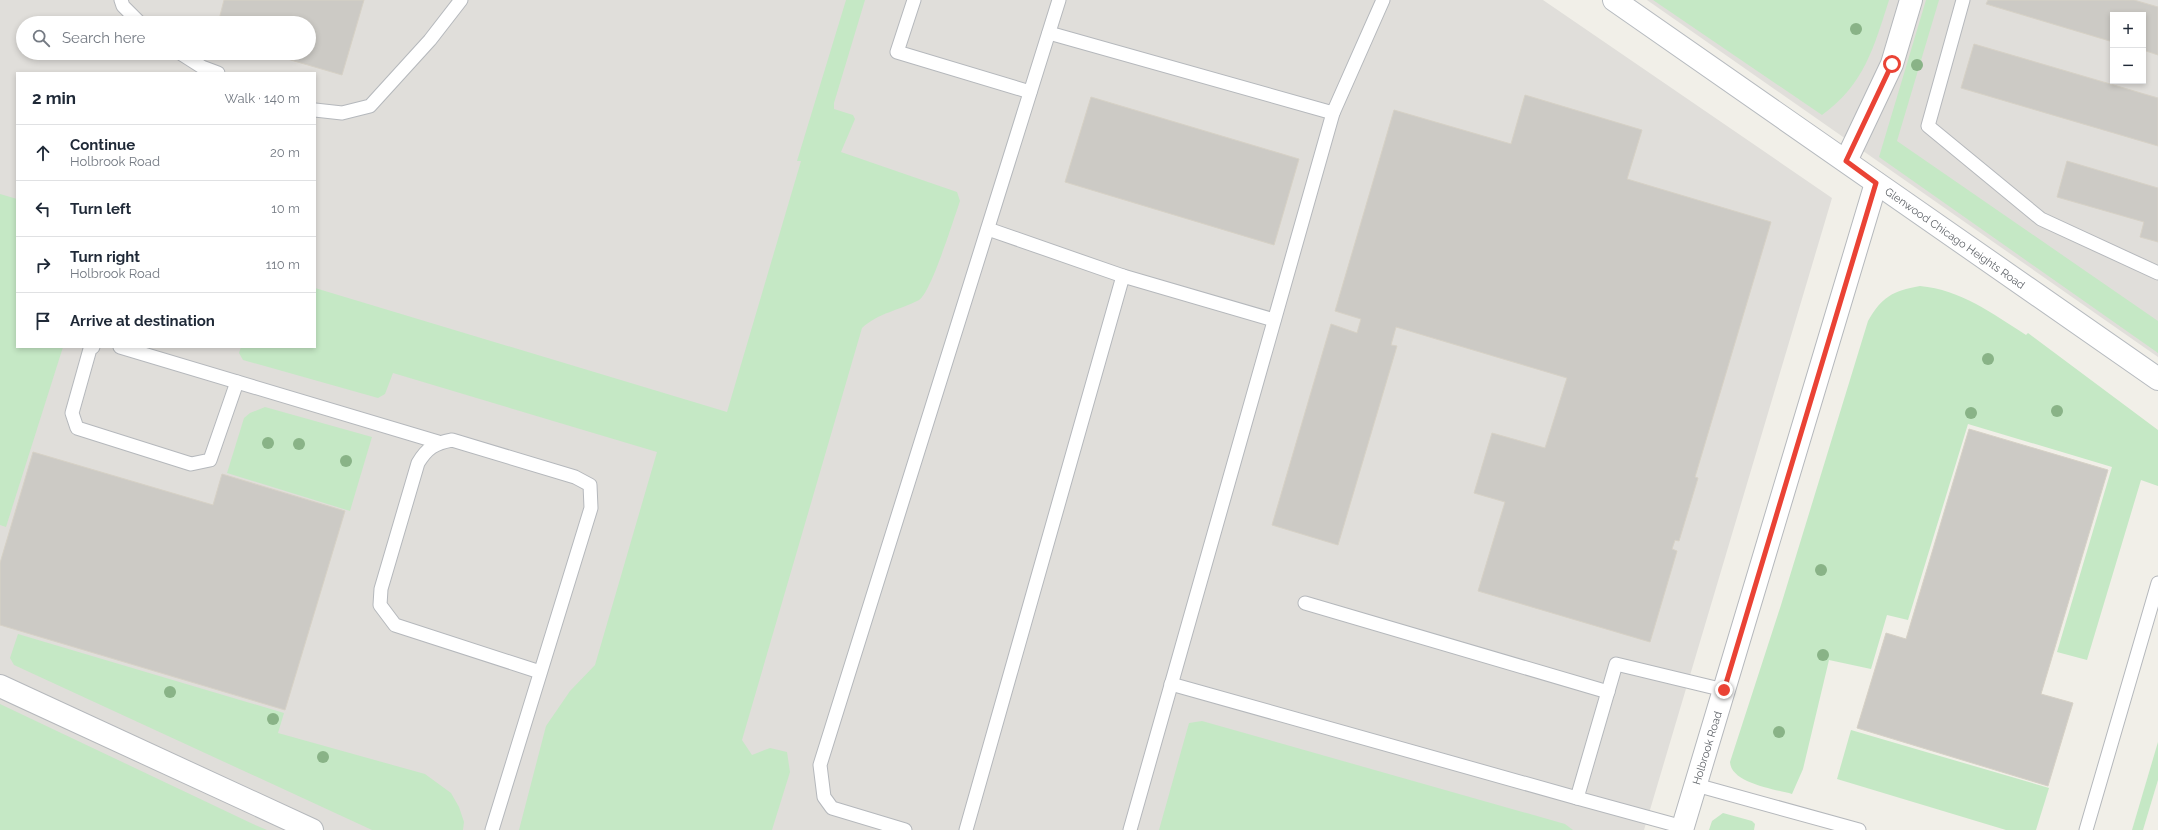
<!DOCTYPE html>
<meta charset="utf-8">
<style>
body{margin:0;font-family:Raleway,sans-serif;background:#f2f2f3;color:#1f2937}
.controls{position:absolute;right:12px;top:12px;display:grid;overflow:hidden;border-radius:0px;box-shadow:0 2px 6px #0003}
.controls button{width:36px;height:36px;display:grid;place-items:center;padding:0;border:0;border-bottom:1px solid #e0e1e3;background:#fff;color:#1f2937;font:20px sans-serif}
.stop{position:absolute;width:12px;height:12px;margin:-9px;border:3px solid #ea4335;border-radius:50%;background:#fff}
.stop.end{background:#ea4335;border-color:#fff;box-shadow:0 1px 4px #0008}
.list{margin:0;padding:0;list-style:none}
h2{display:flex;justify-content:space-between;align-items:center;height:52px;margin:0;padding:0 16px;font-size:17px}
h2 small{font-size:13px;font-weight:400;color:#747a83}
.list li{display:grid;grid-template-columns:26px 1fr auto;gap:12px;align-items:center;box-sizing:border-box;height:56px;padding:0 16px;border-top:1px solid #e0e1e3}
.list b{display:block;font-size:15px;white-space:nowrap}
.list p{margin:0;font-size:13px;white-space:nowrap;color:#747a83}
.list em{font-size:13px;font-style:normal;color:#747a83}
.icon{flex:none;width:22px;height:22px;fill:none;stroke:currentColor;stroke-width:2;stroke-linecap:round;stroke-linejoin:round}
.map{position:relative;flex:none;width:2158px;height:830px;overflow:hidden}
.search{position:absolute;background:#fff;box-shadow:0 2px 6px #0003;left:16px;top:16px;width:300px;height:44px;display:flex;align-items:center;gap:10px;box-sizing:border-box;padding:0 14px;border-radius:22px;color:#747a83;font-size:15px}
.panel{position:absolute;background:#fff;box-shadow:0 2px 6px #0003;left:16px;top:72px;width:300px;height:276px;border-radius:0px}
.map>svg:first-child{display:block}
.industrial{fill:#e0deda;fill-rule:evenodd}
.green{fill:#c5e8c5}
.building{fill:#cccac5;stroke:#d6d1c6}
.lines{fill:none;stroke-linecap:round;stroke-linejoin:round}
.lane-casing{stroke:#b5b8bc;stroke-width:15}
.street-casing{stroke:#b5b8bc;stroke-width:24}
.secondary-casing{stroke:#b6babf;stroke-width:24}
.lane{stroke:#fff;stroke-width:13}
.street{stroke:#fff;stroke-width:22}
.secondary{stroke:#fff;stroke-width:22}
.tree{fill:#89b387}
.route{stroke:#ea4335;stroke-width:5}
.labels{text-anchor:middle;stroke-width:3;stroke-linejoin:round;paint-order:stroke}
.street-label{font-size:11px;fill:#5f6368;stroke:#fff}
</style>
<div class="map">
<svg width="2158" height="830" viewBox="0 0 2158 830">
<rect width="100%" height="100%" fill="#f1efe8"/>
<g class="industrial">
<path d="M0 0H1543L1832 198 1644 830H72L0 785ZM23 23H309V53H23ZM17 73H315V347H17Z"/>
<path d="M1647 0H2158V357ZM2113 15H2143V81H2113Z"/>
</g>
<g class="green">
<path d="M846 0H865L834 103V109L853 115 855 119 841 152 957 192 960 201C954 218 931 293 919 300 900 310 878 313 862 328L742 740 752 755 770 748 787 752 790 772 772 830H519L546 726 570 691 595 665 657 452 393 373 385 394 378 398 243 360 239 353 241 347H315V288L727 412 801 161H797Z"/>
<path d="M1653 0H1889C1874 47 1864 85 1822 115Z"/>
<polygon points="1926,0 1939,0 1897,141 2158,321 2158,353 1879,157"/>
<polygon points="0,194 17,199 17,347 63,347 6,527 0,525"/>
<path d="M1920 286C1961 290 1992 313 2026 335L2028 333 2158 430V486L2141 480 2087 660 2057 652 2112 467 1968 424 1908 620 1887 615 1871 669 1829 660 1803 769 1792 794C1774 789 1731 783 1730 762L1781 605 1868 321C1882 297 1892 291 1920 286Z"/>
<polygon points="265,407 372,437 350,511 227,473 244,418 250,413"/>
<polygon points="18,634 284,713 278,733 425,774 451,793 459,807 464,822 463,830 372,830 14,665 10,658"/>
<polygon points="0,704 253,824 267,830 0,830"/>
<polygon points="1202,721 1565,824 1573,830 1159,830 1189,723"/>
<polygon points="1851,730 2049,788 2036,830 2006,830 1837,779"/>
<polygon points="2158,742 2158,780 2143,830 2132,830"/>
<polygon points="1723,813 1752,821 1755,824 1754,830 1709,830 1712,821"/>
</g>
<g class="building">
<polygon points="224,0 364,0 342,75 267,53 309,53 309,23 218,23"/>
<polygon points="1988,0 2134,0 2158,7 2158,55 2143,50 2143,15 2113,15 2113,42 1986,4"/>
<polygon points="1974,44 2158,98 2158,146 1961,88"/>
<polygon points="1525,95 1642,130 1627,179 1771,222 1695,477 1698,478 1679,541 1675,540 1672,549 1677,551 1650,642 1478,591 1505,502 1474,493 1492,433 1545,448 1567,378 1396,327 1391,345 1397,346 1338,545 1272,525 1331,324 1357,333 1361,319 1335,311 1394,110 1511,144"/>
<polygon points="1091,97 1299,159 1274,245 1065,182"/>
<polygon points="2067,161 2158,188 2158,242 2140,237 2144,222 2057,197"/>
<polygon points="1969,429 2108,470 2041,694 2073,703 2048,786 1857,728 1886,633 1906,639"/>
<polygon points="33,452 213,505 222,474 345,511 285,710 0,625 0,563"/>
</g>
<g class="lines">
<defs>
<g id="lane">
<polyline points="121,0 123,6 140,23"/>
<polyline points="914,0 897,52 1030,92"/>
<polyline points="1963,0 1928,126 2041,219 2158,273"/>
<polyline points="1049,33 1333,113"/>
<polyline points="180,53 202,67 218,73"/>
<polyline points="315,110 342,113 370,106 430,40 461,0"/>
<polyline points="988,229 1123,276"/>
<polyline points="93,347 90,349 72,413 77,428 191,464 210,460 237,382"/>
<polyline points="120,347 438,442"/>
<polyline points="1305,603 1608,692"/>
<polyline points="1171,684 1577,798"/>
<polyline points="1696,785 1859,830"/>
<polyline points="1683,827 1577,798 1616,664 1724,690"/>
<path d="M492 830 591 508 590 485 575 477 452 440C435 443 427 448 418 463L381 589 380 605 395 625 540 672"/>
<polyline points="905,830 832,808 824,797 820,765 1059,0"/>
<polyline points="966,830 1123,276 1274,320"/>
<polyline points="1130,830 1333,113 1383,0"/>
<polyline points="2086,830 2158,583"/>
</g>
<g id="street">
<polyline points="1846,161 1892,64 1911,0"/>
<polyline points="0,686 312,830"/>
<polyline points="1682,830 1876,183"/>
</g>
<polyline id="secondary" points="1614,0 2158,379"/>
</defs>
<use href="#lane" class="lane-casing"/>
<use href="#street" class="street-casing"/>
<use href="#secondary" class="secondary-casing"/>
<use href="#lane" class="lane"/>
<use href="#street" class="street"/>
<use href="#secondary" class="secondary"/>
</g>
<g class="tree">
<circle cx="1856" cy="29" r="6"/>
<circle cx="1917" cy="65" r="6"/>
<circle cx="1988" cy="359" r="6"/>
<circle cx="2057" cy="411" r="6"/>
<circle cx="1971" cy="413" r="6"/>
<circle cx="268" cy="443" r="6"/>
<circle cx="299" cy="444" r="6"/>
<circle cx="346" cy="461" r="6"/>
<circle cx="1821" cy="570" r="6"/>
<circle cx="1823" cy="655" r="6"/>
<circle cx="170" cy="692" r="6"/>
<circle cx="273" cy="719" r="6"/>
<circle cx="1779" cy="732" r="6"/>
<circle cx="323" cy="757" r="6"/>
</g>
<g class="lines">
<polyline class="route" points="1724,690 1876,183 1846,161 1892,64"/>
</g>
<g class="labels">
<g class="street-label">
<text transform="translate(1955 238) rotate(35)" y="4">Glenwood Chicago Heights Road</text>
<text transform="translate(1707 748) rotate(-73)" y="4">Holbrook Road</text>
</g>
</g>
</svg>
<div class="controls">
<button>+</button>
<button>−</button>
</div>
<div class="stop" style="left:1892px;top:64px"></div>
<div class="stop end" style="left:1724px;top:690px"></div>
<div class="search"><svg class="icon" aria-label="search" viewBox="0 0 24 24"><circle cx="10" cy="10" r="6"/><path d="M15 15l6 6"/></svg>Search here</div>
<section class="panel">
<h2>2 min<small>Walk · 140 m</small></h2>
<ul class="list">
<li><svg class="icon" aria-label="ahead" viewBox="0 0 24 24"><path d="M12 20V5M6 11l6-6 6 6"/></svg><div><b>Continue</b><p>Holbrook Road</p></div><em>20 m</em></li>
<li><svg class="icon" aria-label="left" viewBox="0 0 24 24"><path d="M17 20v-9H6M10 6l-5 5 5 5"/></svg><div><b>Turn left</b></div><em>10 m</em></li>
<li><svg class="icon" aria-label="right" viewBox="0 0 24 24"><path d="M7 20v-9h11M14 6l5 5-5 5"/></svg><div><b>Turn right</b><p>Holbrook Road</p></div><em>110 m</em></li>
<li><svg class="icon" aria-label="arrive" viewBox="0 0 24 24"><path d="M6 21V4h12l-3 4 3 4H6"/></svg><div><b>Arrive at destination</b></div></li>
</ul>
</section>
</div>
